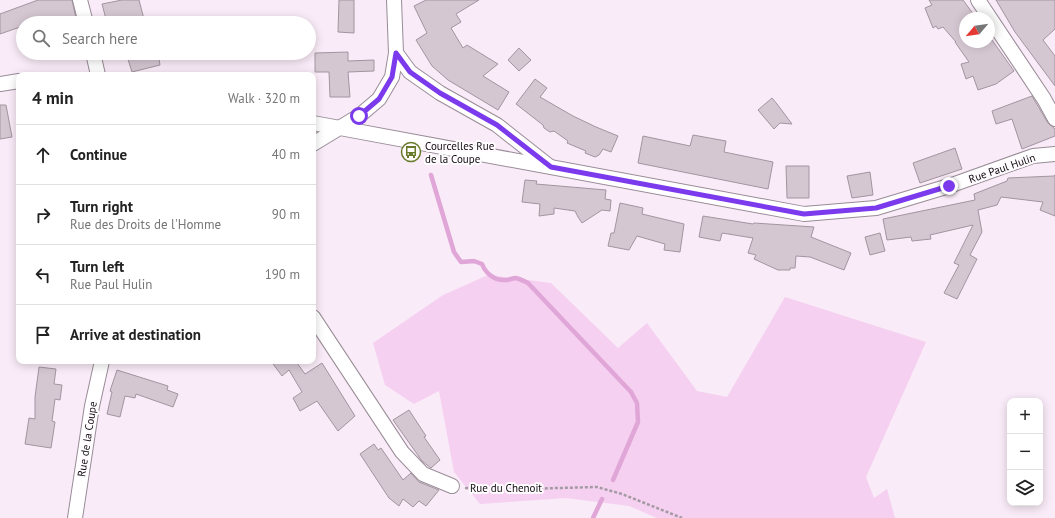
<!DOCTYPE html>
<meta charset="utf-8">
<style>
body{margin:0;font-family:"PT Sans",sans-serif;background:#f6f6f6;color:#222}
.controls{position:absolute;right:12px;bottom:12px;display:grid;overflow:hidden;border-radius:8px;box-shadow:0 2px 10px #0003}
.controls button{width:36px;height:36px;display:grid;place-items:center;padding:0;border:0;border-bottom:1px solid #e0e0e0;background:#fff;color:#222;font:20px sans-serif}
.compass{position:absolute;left:959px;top:12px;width:36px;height:36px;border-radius:50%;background:#fff;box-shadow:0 2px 10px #0003;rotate:241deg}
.stop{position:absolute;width:12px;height:12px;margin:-9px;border:3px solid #7c3aed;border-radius:50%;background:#fff}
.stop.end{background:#7c3aed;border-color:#fff;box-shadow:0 1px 4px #0008}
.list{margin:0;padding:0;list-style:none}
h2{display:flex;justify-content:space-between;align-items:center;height:52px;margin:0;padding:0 16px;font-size:17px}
h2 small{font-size:13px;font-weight:400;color:#767676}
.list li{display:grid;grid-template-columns:26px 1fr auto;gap:12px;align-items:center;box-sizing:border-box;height:60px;padding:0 16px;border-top:1px solid #e0e0e0}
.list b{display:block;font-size:15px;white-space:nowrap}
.list p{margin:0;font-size:13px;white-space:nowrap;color:#767676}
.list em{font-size:13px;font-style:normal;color:#767676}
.icon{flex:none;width:22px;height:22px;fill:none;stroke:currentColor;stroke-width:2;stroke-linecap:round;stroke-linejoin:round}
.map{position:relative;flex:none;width:1055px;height:518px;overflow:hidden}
.search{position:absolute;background:#fff;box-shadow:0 2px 10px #0003;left:16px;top:16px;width:300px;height:44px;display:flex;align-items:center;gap:10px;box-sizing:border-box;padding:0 14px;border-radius:22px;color:#767676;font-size:15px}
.panel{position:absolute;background:#fff;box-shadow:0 2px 10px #0003;left:16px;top:72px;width:300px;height:292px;border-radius:8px}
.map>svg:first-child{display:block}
.green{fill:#f5d0f0}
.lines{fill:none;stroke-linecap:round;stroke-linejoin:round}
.stream{stroke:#dfa6d7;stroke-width:4.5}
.building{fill:#d5c7d2;stroke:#a295a0}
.street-casing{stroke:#998c97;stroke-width:16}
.path{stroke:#a49aa3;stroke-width:2.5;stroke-dasharray:3 2;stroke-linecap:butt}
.street{stroke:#fff;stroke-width:14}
.route{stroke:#7c3aed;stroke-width:5}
.labels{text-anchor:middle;stroke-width:4;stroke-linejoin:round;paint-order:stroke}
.poi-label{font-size:11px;fill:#0f0b0e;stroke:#fffcff;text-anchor:start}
.street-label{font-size:11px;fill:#0f0b0e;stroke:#fffcff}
</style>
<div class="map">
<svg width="1055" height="518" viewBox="0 0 1055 518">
<rect width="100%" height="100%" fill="#f9ebf7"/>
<polygon class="green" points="488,275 551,283 618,348 647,323 697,391 727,397 785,297 926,342 866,477 874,498 887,489 895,518 657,518 629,506 566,498 480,504 454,472 439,391 414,404 385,385 373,343 443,295"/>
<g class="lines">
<g class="stream">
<path d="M431 175 454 252 461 262 474 261 482 264C486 274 495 281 506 280 510 280 512 278 516 278 520 279 524 281 528 283L631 392 637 403 638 422 613 480"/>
<polyline points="593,518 602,499"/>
</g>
</g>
<g class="building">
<polygon points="38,0 72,0 77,23 23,23 23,26 0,34 0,14"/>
<polygon points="122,0 139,0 145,23 107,23 102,4"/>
<polygon points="339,0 354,0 354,33 338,32"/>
<polygon points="426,0 479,0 456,14 461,22 451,28 463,48 467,45 498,64 483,76 509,92 498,110 448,80 432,66 416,40 427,33 414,6"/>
<polygon points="929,0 963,0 976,18 965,18 965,42 989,42 992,40 1014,71 996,84 978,90 973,76 966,79 961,64 969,62 955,42 956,42 943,27 938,29 936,26 933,28 925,8 932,5"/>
<polygon points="996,0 1055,0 1055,29 1043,40 1055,56 1055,86 1015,32"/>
<polygon points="519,48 531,60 519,71 508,60"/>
<polygon points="348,52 348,61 374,60 374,71 348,72 350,97 330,97 329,72 315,72 315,53"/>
<polygon points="126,53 158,53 160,65 132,72"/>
<polygon points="535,79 547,88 540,97 573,116 596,127 618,136 611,152 603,149 599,155 595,157 585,153 586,151 567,143 568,141 554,131 550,132 544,128 543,125 516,104"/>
<polygon points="1032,96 1048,123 1055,129 1055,136 1022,149 1012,119 996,124 992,111"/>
<polygon points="772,98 777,104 792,124 780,123 774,129 758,110"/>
<polygon points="0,105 6,105 12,137 0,139"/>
<polygon points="693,135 726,141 724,152 773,162 768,189 638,163 643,136 690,146"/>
<polygon points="955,148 962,169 920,183 913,163"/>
<polygon points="786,166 809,166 809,198 787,198"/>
<polygon points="870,172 873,195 852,198 847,176"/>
<polygon points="1055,175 1055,216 1040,210 1043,202 1001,197 997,205 978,210 982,232 970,255 977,259 957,299 944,293 959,265 954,263 973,225 930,235 931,239 912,241 911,237 887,240 883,219 975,200 974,194 1007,181 1008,178 1054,176"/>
<polygon points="525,180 537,181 536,184 606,190 605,199 611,200 610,211 602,210 582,223 578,217 575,211 554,208 554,214 539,216 540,204 522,202"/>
<polygon points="620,203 643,208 642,214 684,224 680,252 664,250 665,244 637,236 629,250 608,246 611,233 614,233"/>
<polygon points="703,216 753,224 754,223 814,227 811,237 851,253 844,270 810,257 796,256 795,268 790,268 790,270 778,270 754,259 756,255 748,253 753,238 722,233 720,241 699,237"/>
<polygon points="880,233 885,251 870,255 865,237"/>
<polygon points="271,361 299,361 297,363 305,374 322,363 355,416 338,431 317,401 300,411 293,398 302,392 289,370 282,376"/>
<polygon points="39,367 56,369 54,384 62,385 60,400 55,399 52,421 55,422 51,448 25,444 29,418 35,419 35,397"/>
<polygon points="117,370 168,386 167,390 178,394 173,407 136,394 135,398 125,396 120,417 107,414 112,392 110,391"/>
<polygon points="409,410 426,436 424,437 440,460 431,468 422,461 393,420"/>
<polygon points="374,444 378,450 381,448 403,480 411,473 419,482 439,490 426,506 419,501 413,507 403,499 399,506 389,498 360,454"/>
</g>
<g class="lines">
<defs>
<g id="street">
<polyline points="80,0 86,23"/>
<polyline points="978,0 1044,99 1055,119"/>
<polyline points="93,53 98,75"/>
<polyline points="396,53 410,72 440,93 497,125 549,166"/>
<polyline points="0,84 19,81"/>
<polyline points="313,123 804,214 876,208 949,186 1033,156 1055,154"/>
<polyline points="313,144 359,116 379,99 392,77 396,53 394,0"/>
<polyline points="313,317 402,452 423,474 452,486"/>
<polyline points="75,518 92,406 102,361"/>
</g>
</defs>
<use href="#street" class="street-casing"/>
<polyline class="path" points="465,488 484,490 597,487 622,494 682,518"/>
<use href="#street" class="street"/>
</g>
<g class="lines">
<polyline class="route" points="359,116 379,99 392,77 396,53 410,72 440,93 497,125 551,167 804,214 876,208 949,186"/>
</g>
<defs>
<symbol id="bus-ring" viewBox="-11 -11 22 22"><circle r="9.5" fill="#fffcff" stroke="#687b2a" stroke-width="1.5"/><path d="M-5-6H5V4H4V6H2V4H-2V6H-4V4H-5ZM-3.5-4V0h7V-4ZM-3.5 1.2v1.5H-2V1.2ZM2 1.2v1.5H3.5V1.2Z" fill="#687b2a"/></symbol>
</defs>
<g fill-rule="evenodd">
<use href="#bus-ring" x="400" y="141" width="22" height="22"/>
</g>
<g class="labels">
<g class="poi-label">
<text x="425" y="150">Courcelles Rue<tspan x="425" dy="13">de la Coupe</tspan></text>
</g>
<g class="street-label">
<text transform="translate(1002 168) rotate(-19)" y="4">Rue Paul Hulin</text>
<text transform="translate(87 439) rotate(-81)" y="4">Rue de la Coupe</text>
<text x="506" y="492">Rue du Chenoit</text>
</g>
</g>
</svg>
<div class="controls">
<button>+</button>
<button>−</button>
<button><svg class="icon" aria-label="layers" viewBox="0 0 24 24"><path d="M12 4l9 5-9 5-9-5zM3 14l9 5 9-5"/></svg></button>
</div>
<svg class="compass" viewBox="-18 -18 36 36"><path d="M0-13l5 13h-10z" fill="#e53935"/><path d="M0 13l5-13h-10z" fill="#767676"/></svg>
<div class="stop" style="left:359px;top:116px"></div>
<div class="stop end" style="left:949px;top:186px"></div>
<div class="search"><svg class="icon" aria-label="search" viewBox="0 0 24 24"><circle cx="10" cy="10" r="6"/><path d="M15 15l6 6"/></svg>Search here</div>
<section class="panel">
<h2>4 min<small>Walk · 320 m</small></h2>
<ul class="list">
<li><svg class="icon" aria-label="ahead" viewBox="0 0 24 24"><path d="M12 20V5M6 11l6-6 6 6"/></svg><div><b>Continue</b></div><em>40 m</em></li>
<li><svg class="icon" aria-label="right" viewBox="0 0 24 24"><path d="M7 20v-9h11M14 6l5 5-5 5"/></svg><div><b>Turn right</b><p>Rue des Droits de l'Homme</p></div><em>90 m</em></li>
<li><svg class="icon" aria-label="left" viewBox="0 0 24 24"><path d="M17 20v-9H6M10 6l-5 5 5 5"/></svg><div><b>Turn left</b><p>Rue Paul Hulin</p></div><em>190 m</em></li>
<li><svg class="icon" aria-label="arrive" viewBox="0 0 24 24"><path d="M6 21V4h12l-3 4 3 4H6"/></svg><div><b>Arrive at destination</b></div></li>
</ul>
</section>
</div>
